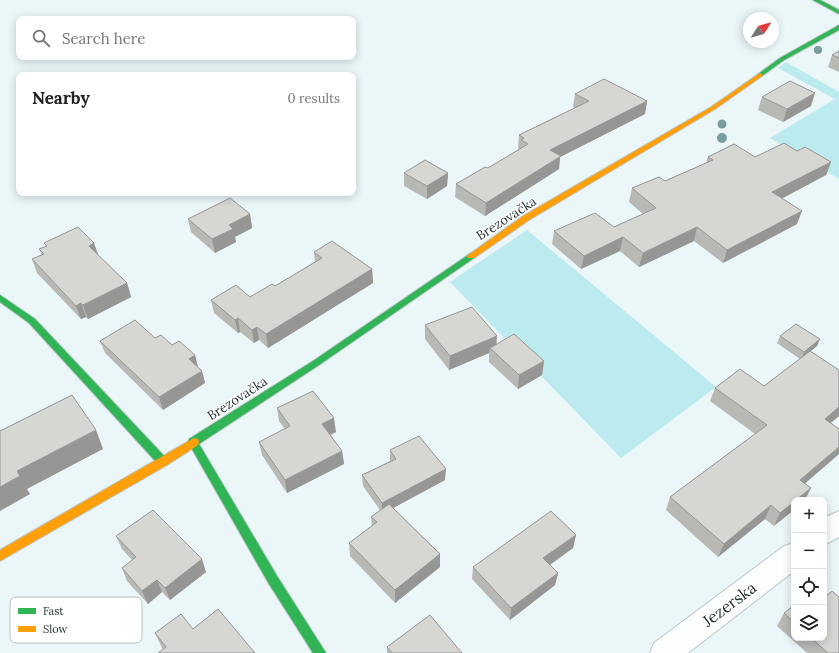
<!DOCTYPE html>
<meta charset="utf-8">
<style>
body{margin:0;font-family:Lora,serif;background:#f2f2f2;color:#202124}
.controls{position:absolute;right:12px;bottom:12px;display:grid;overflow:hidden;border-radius:8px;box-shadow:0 2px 10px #0003}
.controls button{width:36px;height:36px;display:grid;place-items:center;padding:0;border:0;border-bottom:1px solid #e0e0e0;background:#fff;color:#202124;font:20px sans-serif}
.compass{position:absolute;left:743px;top:12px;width:36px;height:36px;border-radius:50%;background:#fff;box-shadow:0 2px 10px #0003;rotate:53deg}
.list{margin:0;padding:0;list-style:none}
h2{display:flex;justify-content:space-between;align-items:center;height:52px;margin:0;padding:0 16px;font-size:17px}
h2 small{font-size:13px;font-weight:400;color:#757577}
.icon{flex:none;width:22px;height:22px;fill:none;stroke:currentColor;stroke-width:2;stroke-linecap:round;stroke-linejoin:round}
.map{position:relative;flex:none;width:839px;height:653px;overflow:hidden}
.search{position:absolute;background:#fff;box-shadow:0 2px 10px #0003;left:16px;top:16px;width:340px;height:44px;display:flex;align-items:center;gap:10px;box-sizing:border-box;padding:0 14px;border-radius:8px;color:#757577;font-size:15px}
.panel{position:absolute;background:#fff;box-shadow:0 2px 10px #0003;left:16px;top:72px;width:340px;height:124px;border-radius:8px}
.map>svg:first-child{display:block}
.green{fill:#bbeaef}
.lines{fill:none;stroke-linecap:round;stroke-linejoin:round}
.street-casing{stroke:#bac7c8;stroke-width:2}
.fast-casing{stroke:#bac7c8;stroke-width:2}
.slow-casing{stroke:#bac7c8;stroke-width:2}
.street{fill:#fcfefe;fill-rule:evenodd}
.fast{fill:#30b455;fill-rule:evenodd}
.slow{fill:#ff9f0a;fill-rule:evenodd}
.tree{fill:#789da1}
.wall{fill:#b8b8b5}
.shaded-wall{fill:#969694}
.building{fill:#d6d6d3;stroke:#969694}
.labels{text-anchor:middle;stroke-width:3;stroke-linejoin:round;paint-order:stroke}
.street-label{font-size:13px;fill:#1e2c2e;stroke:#fff}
.near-street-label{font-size:16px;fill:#1e2c2e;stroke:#fff}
.key{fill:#fff;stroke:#bcc0c0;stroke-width:1}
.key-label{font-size:11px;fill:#1e2c2e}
</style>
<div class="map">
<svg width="839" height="653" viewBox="0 0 839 653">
<rect width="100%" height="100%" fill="#eaf6f7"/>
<g class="green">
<polygon points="786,62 839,92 839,179 770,138 835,99 778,68"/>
<polygon points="527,230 716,387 621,458 450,282"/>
</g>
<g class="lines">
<defs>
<g id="street">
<polygon points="839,511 839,537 824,545 824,518"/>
<polygon points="794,543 794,571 688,653 650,653 654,643 784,546"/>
</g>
<g id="fast">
<polygon points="813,0 820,0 839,10 839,14"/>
<polygon points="839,25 839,30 784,60 762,76 757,75 780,58"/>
<polygon points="471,253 475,256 474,258 319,365 199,444 277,576 326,653 313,653 269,584 188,442 189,439 313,361"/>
<polygon points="0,295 35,319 167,459 168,462 167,465 163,466 159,465 29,323 0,302"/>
</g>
<g id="slow">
<polygon points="760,73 763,75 762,76 715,109 529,220 474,258 468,258 467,256 523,216 711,107"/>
<polygon points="194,438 198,439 199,442 198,445 167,465 0,561 0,550"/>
</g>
</defs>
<use href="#street" class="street-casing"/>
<use href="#fast" class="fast-casing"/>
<use href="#slow" class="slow-casing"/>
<use href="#street" class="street"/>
<use href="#fast" class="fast"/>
<use href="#slow" class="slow"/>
</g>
<g class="tree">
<circle cx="818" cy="50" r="4"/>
<circle cx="722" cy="124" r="4.5"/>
<circle cx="722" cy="138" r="5"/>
</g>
<g class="wall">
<polygon points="839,51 839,72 828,67 832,55"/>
<polygon points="575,94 647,101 645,114 560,157 559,169 485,216 455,197 456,184 488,168 519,149 518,148 519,135 575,108 573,107"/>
<polygon points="762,97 811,106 783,122 758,110"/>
<polygon points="797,151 831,162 826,175 782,198 797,224 723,263 694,241 639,267 620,251 581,269 552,244 554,231 614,227 643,214 629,202 632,188 665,181 706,163 708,157 755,157"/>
<polygon points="404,173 448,173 447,186 427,199 404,186"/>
<polygon points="250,214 252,228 235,237 236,242 215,253 191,232 188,219"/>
<polygon points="44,243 98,255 127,283 131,297 88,319 86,317 81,319 37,273 32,259 42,255 39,249 46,246"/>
<polygon points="314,252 372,269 373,283 268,348 259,340 254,343 240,332 238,333 214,313 211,300 250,297 275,286 315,262"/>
<polygon points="425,325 497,344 544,361 542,375 518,389 489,362 489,353 449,370 425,339"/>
<polygon points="780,336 820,339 817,346 810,351 839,416 831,423 839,429 839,454 805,483 774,526 765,519 718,557 666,510 670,497 755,434 710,401 715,388 764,386 800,359 777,343"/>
<polygon points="155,338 195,355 198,367 202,371 205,383 163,410 105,353 100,341"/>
<polygon points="277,408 336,432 330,434 342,451 344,464 287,493 262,455 259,442 285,429 279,421"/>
<polygon points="390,450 445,480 393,508 440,554 440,567 395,603 350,556 349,543 372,526 371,517 380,510 363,486 362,475 390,461"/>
<polygon points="576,535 573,548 550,565 558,573 555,585 510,620 472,579 473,567"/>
<polygon points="116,536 206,572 170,600 162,592 148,604 127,581 122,568 132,560 122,549"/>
<polygon points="794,605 794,638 824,638 839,653 807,653 777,626 784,613"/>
<polygon points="193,629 255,653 163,650 155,633"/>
<polygon points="387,647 462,653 387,653"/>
</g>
<g class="shaded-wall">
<polygon points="815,93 811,106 783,122 787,109"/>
<polygon points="647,101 645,114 560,157 559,169 485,216 486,203 550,150"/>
<polygon points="831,162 826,175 768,206 772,192"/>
<polygon points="448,173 447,186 427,199 427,186"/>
<polygon points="802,211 797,224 723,263 727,250"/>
<polygon points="250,214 252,228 235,237 236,242 215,253 212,239 229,225"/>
<polygon points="697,227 694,241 639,267 643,253"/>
<polygon points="623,237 620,251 581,269 584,256"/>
<polygon points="94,243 99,257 89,246"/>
<polygon points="372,269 373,283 268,348 266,334"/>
<polygon points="127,283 131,297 88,319 83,305"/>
<polygon points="81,303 86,317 81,319 76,306"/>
<polygon points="238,318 240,332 238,333 235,320"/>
<polygon points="257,327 259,340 254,343 252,330"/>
<polygon points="497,336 496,350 490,348 489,353 449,370 450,356"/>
<polygon points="820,339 817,346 801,359 804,352"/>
<polygon points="195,355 198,368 189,359"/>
<polygon points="544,361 542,375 518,389 519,375"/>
<polygon points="202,371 205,383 163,410 159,397"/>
<polygon points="839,407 839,416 819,432 825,419"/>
<polygon points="334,418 336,432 324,438 322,424"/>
<polygon points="96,430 103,449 27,489 30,494 0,511 0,487 17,471"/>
<polygon points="839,447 839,454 794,493 800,480"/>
<polygon points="342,451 344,464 287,493 285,480"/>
<polygon points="446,469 445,480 382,514 382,503"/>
<polygon points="811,488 805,500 796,500"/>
<polygon points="794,502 794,510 774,526 780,513"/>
<polygon points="771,505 765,519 718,557 724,544"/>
<polygon points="576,535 573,548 541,571 543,558"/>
<polygon points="440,554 440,567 395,603 395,590"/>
<polygon points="202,559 206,572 170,600 165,588"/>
<polygon points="558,573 555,585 510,620 511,608"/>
<polygon points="157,580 162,592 148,604 142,591"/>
</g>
<g class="building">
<polygon points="839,51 839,58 832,55"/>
<polygon points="604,79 647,101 550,150 561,156 486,203 456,184 485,167 488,168 528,144 521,140 524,138 519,135 589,101 575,94"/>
<polygon points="790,81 815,93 787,109 762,97"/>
<polygon points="784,143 797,151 805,147 831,162 772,192 802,211 727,250 697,227 643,253 623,237 584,256 554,231 595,213 614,227 656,208 632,188 659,177 665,181 713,160 708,157 734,144 755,157"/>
<polygon points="425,160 448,173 427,186 404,173"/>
<polygon points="230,198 250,214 229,225 233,229 212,239 188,219"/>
<polygon points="78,227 94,243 89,246 127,283 83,305 81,303 76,306 32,259 44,254 39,249 47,246 44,243"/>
<polygon points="332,241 372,269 266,334 257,327 252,330 238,318 235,320 211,300 236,285 250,297 272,284 275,286 322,258 314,252"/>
<polygon points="472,307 497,336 450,356 425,325"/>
<polygon points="135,320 155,338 161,335 172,345 179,341 195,355 189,359 202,371 159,397 100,341"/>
<polygon points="796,324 820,339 804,352 780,336"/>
<polygon points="514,334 544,361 519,375 490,348"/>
<polygon points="810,351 839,370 839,407 825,419 839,429 839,447 800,480 811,488 796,500 794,500 794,502 780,513 771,505 724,544 670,497 767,425 715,388 740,369 764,386"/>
<polygon points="313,391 334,418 322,424 342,451 285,480 259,442 290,426 277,408"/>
<polygon points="72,395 96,430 17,471 20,476 0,487 0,431"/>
<polygon points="419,436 446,469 382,503 362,475 396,459 390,450"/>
<polygon points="389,504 440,554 395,590 349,543 377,522 371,517"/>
<polygon points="153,510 202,559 165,588 157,580 142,591 122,568 136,557 116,536"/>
<polygon points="551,511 576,535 543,558 558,573 511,608 473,567"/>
<polygon points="832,591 839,597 839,653 828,653 811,638 824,638 824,598"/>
<polygon points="794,605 794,622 784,613"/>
<polygon points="218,609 255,653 158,653 166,647 155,633 181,614 193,629"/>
<polygon points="430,615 462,653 392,653 387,647"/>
</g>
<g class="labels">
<g class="street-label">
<text transform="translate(506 218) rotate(-33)" y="5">Brezovačka</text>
<text transform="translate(237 398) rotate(-33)" y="5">Brezovačka</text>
</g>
<g class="near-street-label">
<text transform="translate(729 604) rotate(-37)" y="6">Jezerska</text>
</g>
</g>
<rect x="10" y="597" width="132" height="46" rx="6" class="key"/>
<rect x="18" y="608" width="18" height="6" fill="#30b455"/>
<rect x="18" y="626" width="18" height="6" fill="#ff9f0a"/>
<g class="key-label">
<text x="43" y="615">Fast</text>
<text x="43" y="633">Slow</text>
</g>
</svg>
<div class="controls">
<button>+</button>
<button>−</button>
<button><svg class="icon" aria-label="locate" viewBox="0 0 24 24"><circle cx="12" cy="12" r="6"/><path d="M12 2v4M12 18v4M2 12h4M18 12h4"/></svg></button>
<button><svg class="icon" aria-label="layers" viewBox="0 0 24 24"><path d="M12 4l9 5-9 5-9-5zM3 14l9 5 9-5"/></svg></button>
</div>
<svg class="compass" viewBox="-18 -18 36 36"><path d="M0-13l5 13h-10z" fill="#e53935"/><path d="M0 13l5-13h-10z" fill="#757577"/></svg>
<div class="search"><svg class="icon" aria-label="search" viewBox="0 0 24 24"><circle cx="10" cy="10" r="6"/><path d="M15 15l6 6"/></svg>Search here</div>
<section class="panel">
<h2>Nearby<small>0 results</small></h2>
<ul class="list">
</ul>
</section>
</div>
